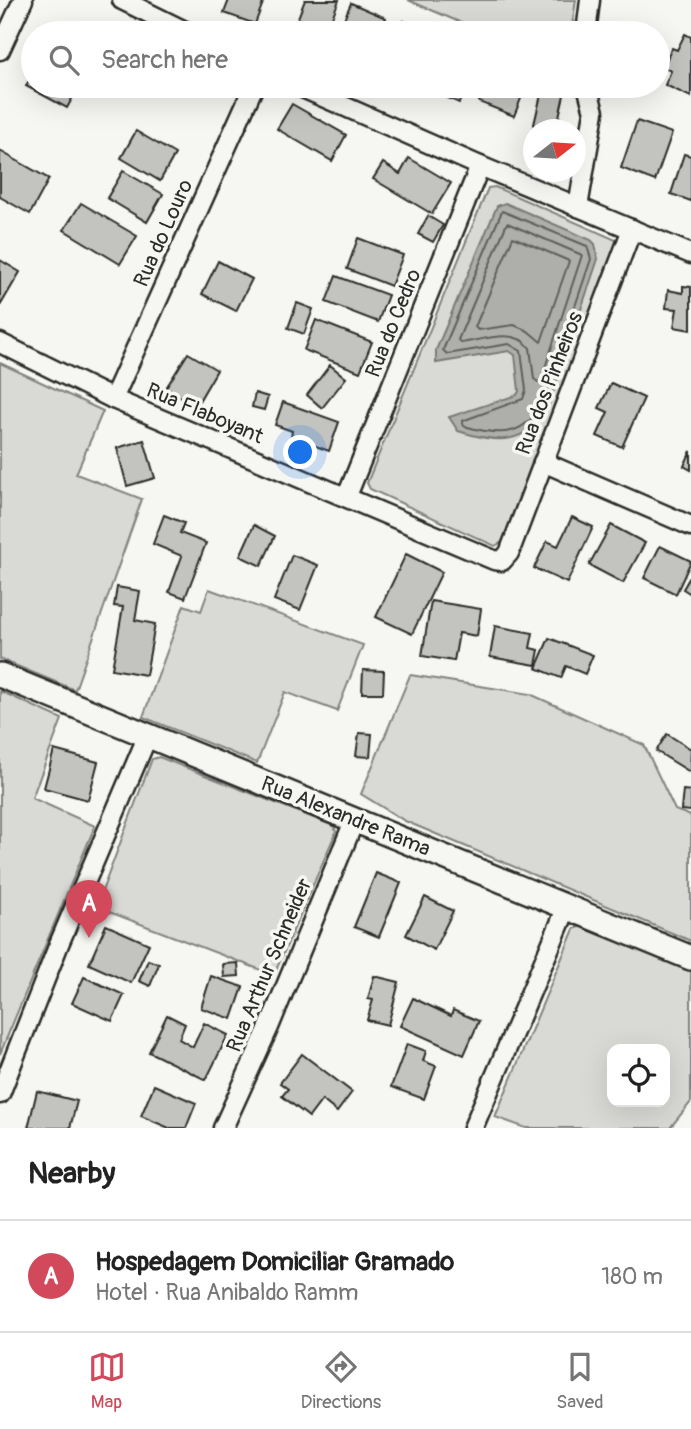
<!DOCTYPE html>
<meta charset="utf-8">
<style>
body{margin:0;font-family:Pangolin,sans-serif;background:#f6f6f6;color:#222}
.controls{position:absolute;right:21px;bottom:21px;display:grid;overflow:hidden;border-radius:14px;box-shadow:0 7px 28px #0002}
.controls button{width:63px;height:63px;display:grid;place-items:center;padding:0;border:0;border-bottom:2px solid #e0e0e0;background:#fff;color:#222;font:35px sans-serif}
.compass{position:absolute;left:523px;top:119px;width:63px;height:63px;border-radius:50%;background:#fff;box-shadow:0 7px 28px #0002;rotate:73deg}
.you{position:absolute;left:301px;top:453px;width:24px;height:24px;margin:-18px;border:5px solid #fff;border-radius:50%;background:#1a73e8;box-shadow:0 0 0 10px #1a73e833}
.badge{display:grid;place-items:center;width:46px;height:46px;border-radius:50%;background:#d1495b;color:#fff;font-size:23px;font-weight:700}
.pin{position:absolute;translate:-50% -58px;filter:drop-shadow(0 2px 4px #0008)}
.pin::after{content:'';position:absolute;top:37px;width:24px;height:21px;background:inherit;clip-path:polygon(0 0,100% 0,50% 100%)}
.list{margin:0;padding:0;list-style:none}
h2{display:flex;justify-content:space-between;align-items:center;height:91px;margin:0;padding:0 28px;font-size:30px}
h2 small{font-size:23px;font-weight:400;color:#767676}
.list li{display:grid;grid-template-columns:46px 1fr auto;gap:21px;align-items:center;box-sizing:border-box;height:112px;padding:0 28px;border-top:2px solid #e0e0e0}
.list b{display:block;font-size:26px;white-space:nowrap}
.list p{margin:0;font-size:23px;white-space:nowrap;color:#767676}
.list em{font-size:23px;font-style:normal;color:#767676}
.icon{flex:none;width:38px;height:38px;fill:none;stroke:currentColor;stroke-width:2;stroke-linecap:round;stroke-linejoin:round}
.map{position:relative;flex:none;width:691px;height:1128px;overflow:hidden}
.search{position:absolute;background:#fff;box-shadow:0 7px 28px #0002;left:21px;right:21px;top:21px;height:77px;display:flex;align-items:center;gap:18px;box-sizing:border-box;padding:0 24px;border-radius:38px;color:#767676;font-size:26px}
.sheet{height:203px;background:#fff}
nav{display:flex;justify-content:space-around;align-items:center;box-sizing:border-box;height:98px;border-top:2px solid #e0e0e0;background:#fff;font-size:19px;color:#767676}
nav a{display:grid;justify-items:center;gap:4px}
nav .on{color:#d1495b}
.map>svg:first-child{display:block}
.green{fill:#d9d9d5;stroke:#828280;stroke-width:2;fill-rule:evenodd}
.water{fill:#aeaeab;stroke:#7a7a78;stroke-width:2}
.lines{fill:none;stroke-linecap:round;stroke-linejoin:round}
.shore{stroke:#5f5f5e;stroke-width:2}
.building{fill:#c3c3c0;stroke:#2b2b2b;stroke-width:2}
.minor-casing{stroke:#2b2b2b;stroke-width:23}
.tertiary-casing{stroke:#2b2b2b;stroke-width:28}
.minor{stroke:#f6f6f2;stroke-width:18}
.tertiary{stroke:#f6f6f2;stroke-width:23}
.labels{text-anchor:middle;stroke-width:7;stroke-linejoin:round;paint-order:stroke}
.street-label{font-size:21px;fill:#2b2b2b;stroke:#f6f6f2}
</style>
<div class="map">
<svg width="691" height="1128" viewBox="0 0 691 1128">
<rect width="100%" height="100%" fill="#f6f6f2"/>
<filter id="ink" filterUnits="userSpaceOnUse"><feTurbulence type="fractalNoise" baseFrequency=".0143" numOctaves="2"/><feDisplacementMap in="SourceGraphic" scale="14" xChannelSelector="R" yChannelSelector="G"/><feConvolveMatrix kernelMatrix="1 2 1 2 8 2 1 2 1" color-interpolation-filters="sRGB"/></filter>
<g filter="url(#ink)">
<g class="green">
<polygon points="408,0 576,0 571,33 485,33"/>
<polygon points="495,187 616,240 619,248 502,542 495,546 370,489 367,483 488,188"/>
<polygon points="0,363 103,411 76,474 142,499 75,690 0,659"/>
<polygon points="209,589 363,645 337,711 285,692 257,763 143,717 184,605 201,611"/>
<polygon points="410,675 530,694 644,745 675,810 691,816 691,941 405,821 361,794"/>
<polygon points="0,691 62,719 32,798 95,826 0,1054"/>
<polygon points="159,757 334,826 336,832 274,975 96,907 152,759"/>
<path d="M582 926 691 969V1102L670 1128H526L495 1117 574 929ZM612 1049H665V1102H612Z"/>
</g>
<path class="water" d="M505 203 591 240 595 244 598 259 548 407C525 447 497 443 458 431L449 417 517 395 519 391 515 355 509 351 436 363V350L497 206Z"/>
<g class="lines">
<g class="shore">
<path d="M502 211 587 246 591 259 542 404C523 438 498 436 464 426L462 421 523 399 526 390 521 351 509 344 447 354 443 350Z"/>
<path d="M507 223 582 255 541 380 538 382 534 379 530 348C515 327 483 340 461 343L458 340Z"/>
<polygon points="513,237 569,261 541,342 528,331 514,325 478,330 475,327"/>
</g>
</g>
<g class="building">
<polygon points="229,0 264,0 255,24 224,13"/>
<polygon points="305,0 339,0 326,33 296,23"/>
<polygon points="351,3 386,18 380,33 338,33"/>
<polygon points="404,21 424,33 397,33"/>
<polygon points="82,25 101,33 79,33"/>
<polygon points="685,34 691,37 691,97 665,85 671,71 663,67 672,48 677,50"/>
<polygon points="33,72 33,86 79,86 67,108 26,86"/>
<polygon points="440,86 467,86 459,103 437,93"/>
<polygon points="485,86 526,86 514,116 479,102"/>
<polygon points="543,86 566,86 556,130 534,130 534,134 532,133"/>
<polygon points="292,104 346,135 332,161 277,129"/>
<polygon points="637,121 672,133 655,181 621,168"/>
<polygon points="136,131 175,154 160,181 121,158"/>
<polygon points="0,151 49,179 30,214 0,197"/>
<polygon points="684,154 691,156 691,201 671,194"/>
<polygon points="409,158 451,183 432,214 373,179 383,163 400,174"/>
<polygon points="123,171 163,194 147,222 107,198"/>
<polygon points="81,203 137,236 120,264 64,230"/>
<polygon points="428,216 443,225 433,242 418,234"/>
<polygon points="358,238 403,255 391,286 347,269"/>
<polygon points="0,260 20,272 0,306"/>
<polygon points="218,261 252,279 236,311 202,294"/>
<polygon points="336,276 388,295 378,322 326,302"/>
<polygon points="683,286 691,287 691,330 674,327 677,309 666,308 668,290 683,293"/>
<polygon points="297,303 313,309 304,334 288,328"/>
<polygon points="316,320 372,342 360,372 304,350"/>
<polygon points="188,353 217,370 196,406 166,388"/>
<polygon points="330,365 346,378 322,408 307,395"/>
<polygon points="611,383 644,398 622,447 597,436 608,412 599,408"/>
<polygon points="255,393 268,397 264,410 252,407"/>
<polygon points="283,402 339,422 329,451 291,437 292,431 275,425"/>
<polygon points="144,440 155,478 127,486 117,448"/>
<polygon points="691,451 691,470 684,466"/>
<polygon points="164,515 184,523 180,533 206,543 185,598 169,592 182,556 153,544"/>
<polygon points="572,517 593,527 567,583 534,568 547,541 558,546"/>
<polygon points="254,525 275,536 261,566 240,556"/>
<polygon points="611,525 645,543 623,583 589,565"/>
<polygon points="660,546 691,561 676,594 644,578"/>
<polygon points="406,554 442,572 412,634 376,617"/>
<polygon points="292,555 318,565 300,610 274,600"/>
<polygon points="691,575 691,594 683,589"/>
<polygon points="117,587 140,591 135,620 155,624 146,675 112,669 123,607 114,606"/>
<polygon points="431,601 481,609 477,636 459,633 454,661 422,656"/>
<polygon points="495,626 533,633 530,648 539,650 536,665 490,657"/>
<polygon points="549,638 593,655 585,674 566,666 561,678 536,668"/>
<polygon points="363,670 384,671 383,693 362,693"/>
<polygon points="359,733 372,734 370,757 356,756"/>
<polygon points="667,734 691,749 690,772 656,751"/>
<polygon points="54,750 98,762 88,800 44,788"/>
<polygon points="683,790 691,791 691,811 681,810"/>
<polygon points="376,873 401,883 379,937 354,927"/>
<polygon points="425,897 453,911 434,950 406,935"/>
<polygon points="106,925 149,944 131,983 89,964"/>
<polygon points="148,960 159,964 150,986 139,981"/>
<polygon points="238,963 239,976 224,977 223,964"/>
<polygon points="211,976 243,987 232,1019 201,1008"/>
<polygon points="374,976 399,982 388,1025 367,1020 373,1000 368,999"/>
<polygon points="84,977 124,995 112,1021 72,1003"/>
<polygon points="413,998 451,1016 453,1010 479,1021 464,1055 400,1026"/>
<polygon points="167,1015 185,1024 179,1039 193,1047 204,1023 228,1035 206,1080 149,1052"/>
<polygon points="407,1044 426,1051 423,1061 436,1066 424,1099 391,1087"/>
<polygon points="302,1054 352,1092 337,1112 322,1100 309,1117 282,1096 288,1089 280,1083"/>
<polygon points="154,1085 196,1103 186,1128 169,1128 141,1116"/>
<polygon points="37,1091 77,1101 70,1128 28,1128"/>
</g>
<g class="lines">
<defs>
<g id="minor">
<polyline points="122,0 189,33"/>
<polyline points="586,33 590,0"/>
<polyline points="0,50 23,0"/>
<polyline points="298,86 480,166 691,254"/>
<polyline points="578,207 594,112 587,86"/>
<polyline points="0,343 113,399 494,560 502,561 509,553 632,229"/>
<polyline points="113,399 254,86"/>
<polyline points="543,462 691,526"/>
<polyline points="347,496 480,166"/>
<polyline points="0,1094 59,944 148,735"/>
<polyline points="223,1128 269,1027 355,819"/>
<polyline points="473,1128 567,907"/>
</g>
<polyline id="tertiary" points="0,675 691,958"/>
</defs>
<use href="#minor" class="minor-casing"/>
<use href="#tertiary" class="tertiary-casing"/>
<use href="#minor" class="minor"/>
<use href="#tertiary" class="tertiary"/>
</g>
</g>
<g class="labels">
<g class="street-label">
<text transform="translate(163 233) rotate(-66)" y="7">Rua do Louro</text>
<text transform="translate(393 323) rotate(-68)" y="7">Rua do Cedro</text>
<text transform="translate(549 383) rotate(-69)" y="7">Rua dos Pinheiros</text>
<text transform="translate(205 413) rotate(23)" y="7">Rua Flaboyant</text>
<text transform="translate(346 816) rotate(22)" y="7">Rua Alexandre Rama</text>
<text transform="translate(269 965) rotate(-67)" y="7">Rua Arthur Schneider</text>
</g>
</g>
</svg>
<div class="controls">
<button><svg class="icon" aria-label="locate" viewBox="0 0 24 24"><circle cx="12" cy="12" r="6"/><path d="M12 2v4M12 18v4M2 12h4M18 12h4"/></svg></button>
</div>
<svg class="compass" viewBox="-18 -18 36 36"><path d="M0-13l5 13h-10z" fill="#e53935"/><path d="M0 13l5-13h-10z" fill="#767676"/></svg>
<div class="you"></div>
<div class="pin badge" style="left:89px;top:938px">A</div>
<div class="search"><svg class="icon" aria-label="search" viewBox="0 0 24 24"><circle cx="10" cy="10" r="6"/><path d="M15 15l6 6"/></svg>Search here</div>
</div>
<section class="sheet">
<h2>Nearby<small></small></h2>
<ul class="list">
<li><span class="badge">A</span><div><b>Hospedagem Domiciliar Gramado</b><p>Hotel · Rua Anibaldo Ramm</p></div><em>180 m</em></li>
</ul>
</section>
<nav>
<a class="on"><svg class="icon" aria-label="map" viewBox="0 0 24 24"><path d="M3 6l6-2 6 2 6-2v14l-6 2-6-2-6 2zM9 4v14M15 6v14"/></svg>Map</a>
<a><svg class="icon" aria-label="directions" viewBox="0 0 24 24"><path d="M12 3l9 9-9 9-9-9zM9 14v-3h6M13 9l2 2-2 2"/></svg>Directions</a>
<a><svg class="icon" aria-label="saved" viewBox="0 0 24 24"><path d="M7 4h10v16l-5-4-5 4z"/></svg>Saved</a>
</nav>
